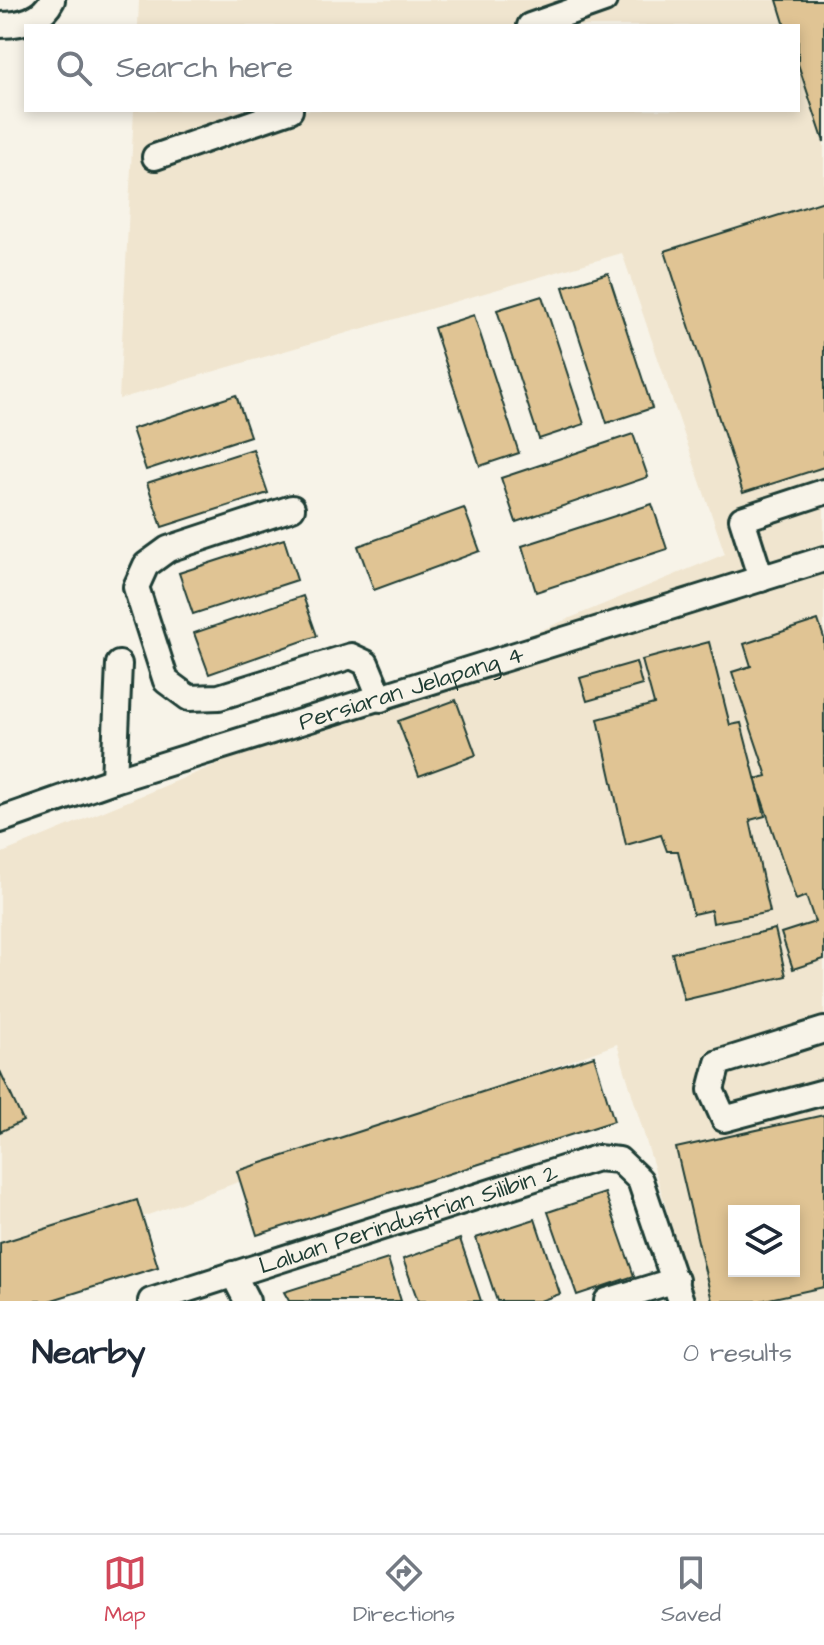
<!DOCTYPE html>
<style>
body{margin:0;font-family:"Architects Daughter",sans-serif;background:#f2f2f3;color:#1f2937}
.controls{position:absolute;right:24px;bottom:24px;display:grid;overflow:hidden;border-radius:0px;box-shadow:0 4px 12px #0003}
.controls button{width:72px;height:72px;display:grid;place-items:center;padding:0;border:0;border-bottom:2px solid #e0e1e3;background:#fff;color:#1f2937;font:40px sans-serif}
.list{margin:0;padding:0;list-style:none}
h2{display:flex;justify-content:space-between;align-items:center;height:104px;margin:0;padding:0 32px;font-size:34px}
h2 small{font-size:26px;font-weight:400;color:#747a83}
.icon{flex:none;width:44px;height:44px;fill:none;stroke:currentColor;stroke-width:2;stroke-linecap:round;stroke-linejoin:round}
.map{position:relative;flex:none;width:824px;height:1301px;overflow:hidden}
.search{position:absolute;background:#fff;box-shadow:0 4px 12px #0003;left:24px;right:24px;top:24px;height:88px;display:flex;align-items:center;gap:20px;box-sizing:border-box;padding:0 28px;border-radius:0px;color:#747a83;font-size:30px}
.sheet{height:232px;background:#fff}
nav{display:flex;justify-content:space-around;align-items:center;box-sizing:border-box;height:112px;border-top:2px solid #e0e1e3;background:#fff;font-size:22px;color:#747a83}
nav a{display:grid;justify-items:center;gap:4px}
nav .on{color:#d1495b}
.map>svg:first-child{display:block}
.built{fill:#f0e5cf;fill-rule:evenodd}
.building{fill:#e0c494;stroke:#1f3d34;stroke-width:2;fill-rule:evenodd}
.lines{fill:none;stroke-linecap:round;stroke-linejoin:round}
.minor-casing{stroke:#1f3d34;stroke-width:30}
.minor{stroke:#f7f3e8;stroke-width:24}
.labels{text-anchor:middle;stroke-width:6;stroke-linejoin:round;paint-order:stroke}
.street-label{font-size:24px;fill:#1f3d34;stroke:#f7f3e8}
</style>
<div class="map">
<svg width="824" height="1301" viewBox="0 0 824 1301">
<rect width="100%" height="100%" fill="#f7f3e8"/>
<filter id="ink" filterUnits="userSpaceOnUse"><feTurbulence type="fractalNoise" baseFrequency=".0125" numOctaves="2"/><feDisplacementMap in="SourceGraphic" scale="16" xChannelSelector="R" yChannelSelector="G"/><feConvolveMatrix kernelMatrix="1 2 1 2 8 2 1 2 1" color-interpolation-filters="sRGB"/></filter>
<g filter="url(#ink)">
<path class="built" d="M139 0H824V1301H694L617 1044 0 1269V854L725 554 622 253 119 399 134 110H798V26H138ZM734 1211H794V1271H734Z"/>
<g class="building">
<polygon points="777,0 824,0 824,142 798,64 798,26 785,26"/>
<polygon points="824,201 824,467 743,493 665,251"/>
<polygon points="608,273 652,408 607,423 563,287"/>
<polygon points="542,296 584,424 539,439 497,310"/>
<polygon points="474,315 519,453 480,466 434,328"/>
<polygon points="236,395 250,436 146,470 132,429"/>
<polygon points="633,434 648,477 516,522 501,478"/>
<polygon points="253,449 268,493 162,527 147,483"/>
<polygon points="652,504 667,549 536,592 522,546"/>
<polygon points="464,508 480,551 374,590 358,546"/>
<polygon points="284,539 297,580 193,614 179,573"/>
<polygon points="303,596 317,636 209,674 194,633"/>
<polygon points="818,620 824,638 824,959 793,969 781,933 815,922 806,896 796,900 755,779 767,776 732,672 751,666 744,644"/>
<polygon points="709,642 730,725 741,723 765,816 750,820 770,912 713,923 711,910 693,914 678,851 667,851 661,835 626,845 598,719 654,704 642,660"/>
<polygon points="636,662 642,685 587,701 580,678"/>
<polygon points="456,700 476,755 419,776 398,721"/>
<polygon points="775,929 786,976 684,1000 672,953"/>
<polygon points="594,1056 614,1121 257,1235 237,1171"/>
<polygon points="0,1071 23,1121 0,1132"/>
<path d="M824 1115V1287L760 1301H712L676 1148ZM734 1211H794V1271H734Z"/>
<polygon points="605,1193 634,1276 577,1295 548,1212"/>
<polygon points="137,1200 158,1267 49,1301 0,1301 0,1243"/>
<polygon points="535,1219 560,1294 540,1301 497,1301 476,1238"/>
<polygon points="460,1239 481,1301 418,1301 403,1259"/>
<polygon points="388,1259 401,1301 289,1301 284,1292"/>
</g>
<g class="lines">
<defs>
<g id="minor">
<path d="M0 25C21 25 42 20 52 0"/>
<polyline points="530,26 604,0"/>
<polyline points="155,157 290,110"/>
<polyline points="292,508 168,549 146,565 136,587 166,681 189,698 219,697 351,656 366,663 381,699"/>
<polyline points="761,579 742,519 824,492"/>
<polyline points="114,780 119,664"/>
<path id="s1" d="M0 820 114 780 824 559"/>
<polyline points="824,1030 718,1063 711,1090 724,1119 824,1092"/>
<polyline points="233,1274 247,1301"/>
<path id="s2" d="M151 1301 597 1158 619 1160 640 1180 681 1301"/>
<polyline points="607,1301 676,1280"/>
</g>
</defs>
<use href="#minor" class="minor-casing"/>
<use href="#minor" class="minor"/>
</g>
</g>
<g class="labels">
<g class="street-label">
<text dy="8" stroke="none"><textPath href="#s1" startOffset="432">Persiaran Jelapang 4</textPath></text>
<text dy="8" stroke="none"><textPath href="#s2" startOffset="270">Laluan Perindustrian Silibin 2</textPath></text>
</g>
</g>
</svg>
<div class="controls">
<button><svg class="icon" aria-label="layers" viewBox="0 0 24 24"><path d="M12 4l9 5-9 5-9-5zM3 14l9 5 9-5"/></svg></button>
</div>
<div class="search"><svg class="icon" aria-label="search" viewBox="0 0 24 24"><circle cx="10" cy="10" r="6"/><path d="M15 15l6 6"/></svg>Search here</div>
</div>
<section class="sheet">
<h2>Nearby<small>0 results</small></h2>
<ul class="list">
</ul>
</section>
<nav>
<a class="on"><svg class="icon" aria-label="map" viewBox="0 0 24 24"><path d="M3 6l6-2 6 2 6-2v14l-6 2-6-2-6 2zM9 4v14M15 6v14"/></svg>Map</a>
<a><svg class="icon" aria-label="directions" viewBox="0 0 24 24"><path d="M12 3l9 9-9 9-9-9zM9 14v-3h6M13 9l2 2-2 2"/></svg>Directions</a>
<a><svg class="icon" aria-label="saved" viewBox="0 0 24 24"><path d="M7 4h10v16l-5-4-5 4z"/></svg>Saved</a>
</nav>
